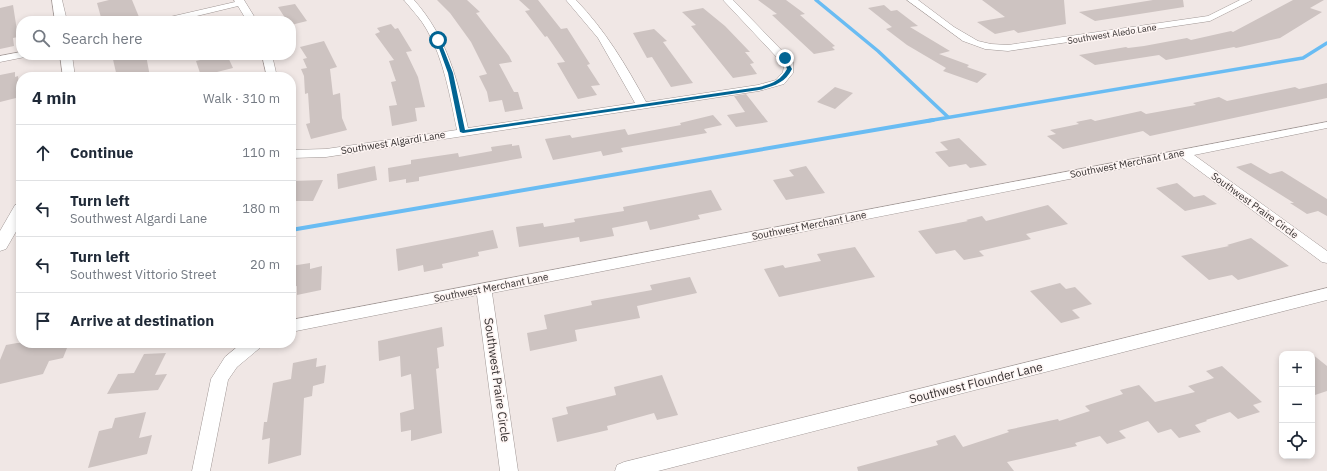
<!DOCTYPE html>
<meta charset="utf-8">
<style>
body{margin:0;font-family:"IBM Plex Sans",sans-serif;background:#f6f6f7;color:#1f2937}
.controls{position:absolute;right:12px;bottom:12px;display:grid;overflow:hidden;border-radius:8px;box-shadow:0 2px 6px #0003}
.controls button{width:36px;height:36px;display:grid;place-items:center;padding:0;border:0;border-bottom:1px solid #e0e1e3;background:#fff;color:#1f2937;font:20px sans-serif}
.stop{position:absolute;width:12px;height:12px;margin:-9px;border:3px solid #016493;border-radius:50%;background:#fff}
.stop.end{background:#016493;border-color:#fff;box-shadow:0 1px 4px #0008}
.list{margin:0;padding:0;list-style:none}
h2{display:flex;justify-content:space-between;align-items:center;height:52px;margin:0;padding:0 16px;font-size:17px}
h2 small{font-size:13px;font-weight:400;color:#747a83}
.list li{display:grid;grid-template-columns:26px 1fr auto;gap:12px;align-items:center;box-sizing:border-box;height:56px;padding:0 16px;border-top:1px solid #e0e1e3}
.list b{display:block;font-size:15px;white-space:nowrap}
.list p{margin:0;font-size:13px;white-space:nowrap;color:#747a83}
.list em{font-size:13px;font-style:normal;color:#747a83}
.icon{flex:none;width:22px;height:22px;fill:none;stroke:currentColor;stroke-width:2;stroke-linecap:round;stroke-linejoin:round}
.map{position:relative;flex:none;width:1327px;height:471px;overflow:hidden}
.search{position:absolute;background:#fff;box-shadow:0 2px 6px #0003;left:16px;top:16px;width:280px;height:44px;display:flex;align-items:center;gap:10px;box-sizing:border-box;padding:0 14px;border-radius:16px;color:#747a83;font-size:15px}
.panel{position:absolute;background:#fff;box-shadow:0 2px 6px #0003;left:16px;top:72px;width:280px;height:276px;border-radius:16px}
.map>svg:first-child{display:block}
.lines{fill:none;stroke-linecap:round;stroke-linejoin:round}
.stream-far1{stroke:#69bcf3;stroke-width:3.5}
.stream{stroke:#69bcf3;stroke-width:4}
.building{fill:#cdc3c1}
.minor-casing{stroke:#a09795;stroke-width:1}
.tertiary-casing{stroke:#a09795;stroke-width:1}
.minor{fill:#fff;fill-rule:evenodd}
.tertiary{fill:#fff;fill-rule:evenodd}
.route{fill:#016493}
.labels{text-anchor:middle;stroke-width:3;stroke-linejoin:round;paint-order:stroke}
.far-street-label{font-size:9px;fill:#332f2f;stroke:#fdf4f2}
.street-label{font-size:10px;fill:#332f2f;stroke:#fdf4f2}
.near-street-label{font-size:12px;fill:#332f2f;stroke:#fdf4f2}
</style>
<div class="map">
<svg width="1327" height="471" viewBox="0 0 1327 471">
<rect width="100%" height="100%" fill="#f0e7e5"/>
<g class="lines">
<g class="stream-far1">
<polyline points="816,0 878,51 948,117"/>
<polyline points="927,121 1303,58 1327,43"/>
</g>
<polyline class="stream" points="291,230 933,120"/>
</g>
<g class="building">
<polygon points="109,0 132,0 139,17 119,21 102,21 97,3"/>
<polygon points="437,0 467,0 480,12 476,13 509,56 512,62 499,64 514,92 518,92 523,109 505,112 502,100 489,102 487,92 479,76 487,74 471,42 450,13"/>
<polygon points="519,0 538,0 561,29 567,28 590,64 587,65 600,85 591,86 597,95 578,99 557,63 565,62 547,36 545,37 525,11 530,10"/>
<polygon points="758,0 786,0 805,14 800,15 835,46 832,47 835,50 814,54 772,15 777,14"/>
<polygon points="982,0 1064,0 1066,24 1018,33 1014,30 995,34 977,22 1005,17"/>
<polygon points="1153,0 1183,0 1184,7 1095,21 1079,12"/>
<polygon points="1293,0 1324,0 1310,8 1322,12 1280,38 1236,48 1234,47 1166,60 1159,55 1095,65 1079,55 1126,47 1128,48 1144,46 1187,38 1191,40 1231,31 1233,32"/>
<polygon points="295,4 307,21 291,25 291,21 287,21 278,7"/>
<polygon points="13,5 18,37 13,38 14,46 0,49 0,8"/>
<polygon points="884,5 891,11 897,10 918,26 910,27 950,51 939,54 969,65 967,67 987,74 977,83 943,71 946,68 907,45 886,29 892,27 868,8"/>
<polygon points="703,8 725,26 750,52 745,52 754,63 750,64 757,74 733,78 691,26 696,25 682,12"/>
<polygon points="391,24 395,29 398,28 412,51 406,52 418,77 425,107 415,108 417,121 392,126 389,106 397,105 391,82 396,81 389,61 394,60 375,34 380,32 377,28"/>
<polygon points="654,29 667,41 663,42 693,83 671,87 652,57 647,58 633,33"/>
<polygon points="324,41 337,67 330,69 333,95 340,93 342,118 347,130 311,139 306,124 310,123 308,93 305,94 304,76 301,69 307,68 303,59 307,58 300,47"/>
<polygon points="112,55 146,55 150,77 117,77"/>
<polygon points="221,55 227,55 233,68 201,76 196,61"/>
<polygon points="15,72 15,77 18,76 20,97 0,102 0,75"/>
<polygon points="1327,83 1327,98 1150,136 1143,131 1063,149 1047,136 1056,134 1050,130 1079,124 1076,122 1091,119 1095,121 1141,111 1146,114 1196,105 1193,103 1219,97 1227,101 1295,87 1299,89"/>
<polygon points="835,87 853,93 835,109 817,102"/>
<polygon points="746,94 768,122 736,127 727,115 745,112 734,96"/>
<polygon points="713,115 722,125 704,129 707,133 621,148 623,152 603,156 601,151 553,160 545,139 570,135 572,138 625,129 628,135 681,125 680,123"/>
<polygon points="959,138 987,165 970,168 966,164 949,167 935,152 948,150 940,142"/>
<polygon points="512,144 512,146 519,145 522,158 419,177 419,181 406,183 406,179 389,182 388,168 411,164 411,160 458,153 459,157 492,151 491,147"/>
<polygon points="1251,163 1270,174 1282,171 1327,199 1327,216 1318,211 1307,214 1290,203 1294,203 1236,167"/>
<polygon points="375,166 377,180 338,189 337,174"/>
<polygon points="806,166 825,193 786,200 773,180 794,176 789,170"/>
<polygon points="323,180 313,201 291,201 291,181"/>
<polygon points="1177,183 1194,197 1204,195 1217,204 1185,211 1156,188"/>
<polygon points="711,190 722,210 698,215 700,219 650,230 647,221 612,228 614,236 580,242 579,237 519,247 516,227 543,223 544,227 575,222 574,219 624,211 623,207"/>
<polygon points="1048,205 1068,224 1026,234 1031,239 979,251 984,256 964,260 955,250 936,254 918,231 968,221 966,220 982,216 986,221"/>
<polygon points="493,230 498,248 478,252 479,256 442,264 443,268 424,272 423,265 398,271 396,249"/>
<polygon points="1251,238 1289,266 1238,280 1232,275 1209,280 1181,256 1229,246 1227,245"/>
<polygon points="855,247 875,277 779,297 764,269 783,265 785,268 821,261 817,254"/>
<polygon points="310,263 310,269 322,266 321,290 297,295 297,286 291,287 291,266"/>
<polygon points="690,277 697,293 637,306 640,318 575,330 577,341 530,351 527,333 547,329 544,315 592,305 591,301 652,290 650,285"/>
<polygon points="1060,283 1066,289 1075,287 1092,304 1072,310 1080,318 1061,323 1030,291"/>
<polygon points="442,327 444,346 437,348 439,368 436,369 442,433 411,441 411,430 401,432 400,413 414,409 411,374 401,377 400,356 379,361 378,341"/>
<polygon points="17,343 69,343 63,358 49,361 43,374 0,384 0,360 6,345"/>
<polygon points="166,353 155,375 167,374 158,390 107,394 118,374 134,373 144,354"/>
<polygon points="1312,354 1327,366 1327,391 1312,396"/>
<polygon points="317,358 316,367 326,365 324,383 313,386 312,396 304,398 301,455 268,464 270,438 262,440 264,422 267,422 273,383 291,379 293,363"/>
<polygon points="1222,366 1262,402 1253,405 1260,412 1238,419 1230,412 1206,420 1207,421 1195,425 1201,432 1179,438 1171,429 1158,433 1148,421 1119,431 1126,438 1107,444 1100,436 1075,443 1077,446 1007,462 1014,471 858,471 857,467 938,445 936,441 955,435 963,447 1009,432 1007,430 1058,419 1059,421 1090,411 1085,406 1123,394 1120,390 1139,385 1155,402 1195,392 1188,386 1214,378 1206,371"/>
<polygon points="662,375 678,415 657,420 654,413 607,426 608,430 557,442 552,418 568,414 566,407 616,395 614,387"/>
<polygon points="146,412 139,438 152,435 147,454 88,468 99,431 112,428 115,418"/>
</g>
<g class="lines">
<defs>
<g id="minor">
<polygon points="234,0 244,0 257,21 247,21 238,6 176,21 159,21 161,19 235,2"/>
<path d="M404 0H414C447 37 458 81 468 128L635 103 598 38 566 0H576C605 30 626 65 646 102L758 85 776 80 783 72 784 65 723 0H733L793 62V73L784 84 759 91 326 157 291 158V150L326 149 457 130C450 96 444 60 427 30 421 19 412 10 404 0Z"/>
<polygon points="907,0 918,0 954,27 978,41 991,44 1008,45 1208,16 1240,0 1252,0 1210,21 1008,51 985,49 963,41"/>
<polygon points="21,52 21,55 26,55 25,57 0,62 0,56"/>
<polygon points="262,55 272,55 277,77 267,77"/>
<polygon points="1327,122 1327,128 1194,155 1327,251 1327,263 1322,262 1181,157 492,293 518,471 500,471 477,295 291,332 291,320"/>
<polygon points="1327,288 1327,300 658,471 615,471 617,465 624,462"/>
<polygon points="242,343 263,343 261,347 237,367 228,380 210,471 192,471 211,379 225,357"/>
</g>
<g id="tertiary">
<polygon points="52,0 62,0 67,21 55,21"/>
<polygon points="60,55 72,55 75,77 63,77"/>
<polygon points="21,204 21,223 6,249 0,251 0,231 15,205"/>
</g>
</defs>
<use href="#minor" class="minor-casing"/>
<use href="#tertiary" class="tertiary-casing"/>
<use href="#minor" class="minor"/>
<use href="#tertiary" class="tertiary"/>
</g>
<path class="route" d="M438 39 440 40 453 73 465 130 759 87C772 84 781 80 787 69L783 58 785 57 792 69C785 83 774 86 759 90L463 133 460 132 448 73 436 40Z"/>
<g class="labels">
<g class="far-street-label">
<text transform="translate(1112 34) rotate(-9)" y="3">Southwest Aledo Lane</text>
</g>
<g class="street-label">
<text transform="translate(393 142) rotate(-9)" y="4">Southwest Algardi Lane</text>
<text transform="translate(1127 163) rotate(-11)" y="4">Southwest Merchant Lane</text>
<text transform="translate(1255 205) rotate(36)" y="4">Southwest Praire Circle</text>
<text transform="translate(809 225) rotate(-11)" y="4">Southwest Merchant Lane</text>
<text transform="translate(491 287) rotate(-11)" y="4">Southwest Merchant Lane</text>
</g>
<g class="near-street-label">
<text transform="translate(497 380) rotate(82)" y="4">Southwest Praire Circle</text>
<text transform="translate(976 383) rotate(-14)" y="4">Southwest Flounder Lane</text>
</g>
</g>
</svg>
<div class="controls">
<button>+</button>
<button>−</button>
<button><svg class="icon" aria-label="locate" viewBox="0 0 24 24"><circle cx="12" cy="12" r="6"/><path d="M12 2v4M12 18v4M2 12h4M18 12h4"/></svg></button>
</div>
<div class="stop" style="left:438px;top:40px"></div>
<div class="stop end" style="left:785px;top:58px"></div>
<div class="search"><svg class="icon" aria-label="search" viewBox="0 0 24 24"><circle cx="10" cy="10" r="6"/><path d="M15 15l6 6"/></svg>Search here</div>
<section class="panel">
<h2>4 min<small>Walk · 310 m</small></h2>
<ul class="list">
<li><svg class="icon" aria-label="ahead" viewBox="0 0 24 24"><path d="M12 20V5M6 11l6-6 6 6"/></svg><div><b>Continue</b></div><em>110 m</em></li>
<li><svg class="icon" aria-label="left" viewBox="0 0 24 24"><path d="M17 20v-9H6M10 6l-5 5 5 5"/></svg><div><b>Turn left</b><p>Southwest Algardi Lane</p></div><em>180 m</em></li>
<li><svg class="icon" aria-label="left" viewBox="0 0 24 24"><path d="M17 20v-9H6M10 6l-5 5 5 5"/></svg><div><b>Turn left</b><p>Southwest Vittorio Street</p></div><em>20 m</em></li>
<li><svg class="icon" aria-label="arrive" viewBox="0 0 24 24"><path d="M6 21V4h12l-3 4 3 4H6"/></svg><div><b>Arrive at destination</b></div></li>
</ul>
</section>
</div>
